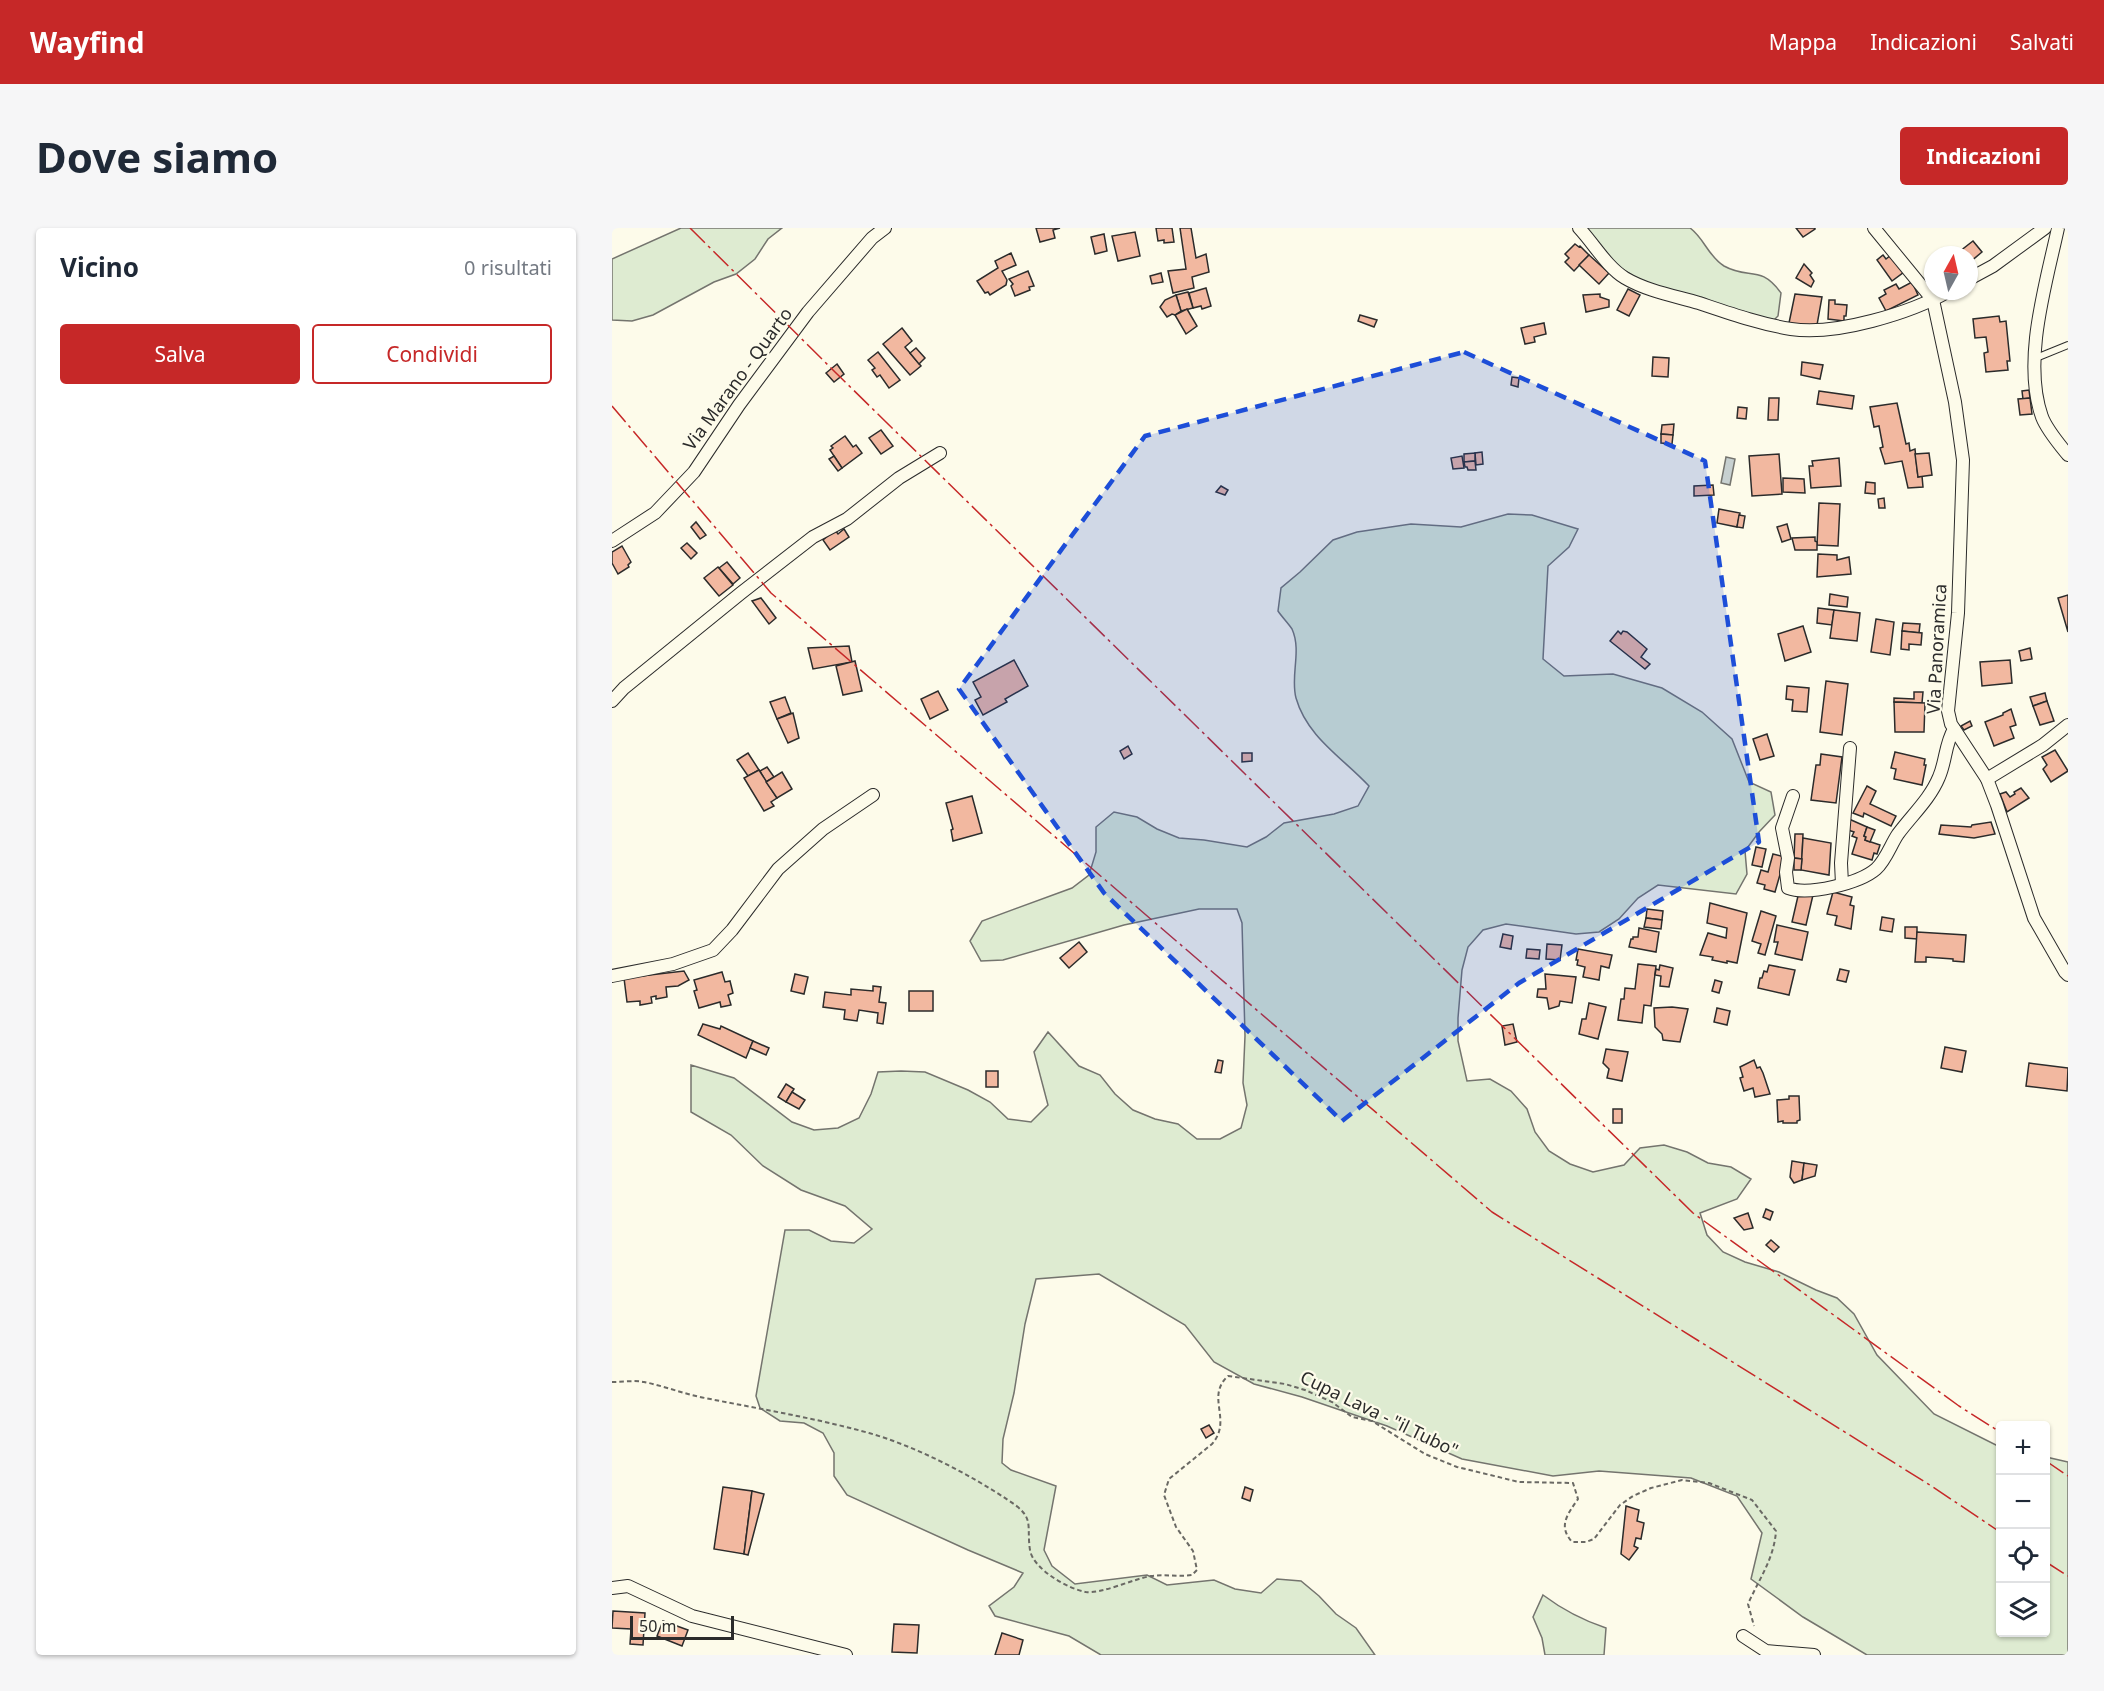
<!DOCTYPE html>
<html lang="it">
<meta charset="utf-8">
<style>
body{margin:0;font-family:"Noto Sans",sans-serif;background:#f6f6f7;color:#1f2937}
.controls{position:absolute;right:18px;bottom:18px;display:grid;overflow:hidden;border-radius:6px;box-shadow:0 2px 4px #0004}
.controls button{width:54px;height:54px;display:grid;place-items:center;padding:0;border:0;border-bottom:2px solid #e0e1e3;background:#fff;color:#1f2937;font:30px sans-serif}
.compass{position:absolute;left:1312px;top:18px;width:54px;height:54px;border-radius:50%;background:#fff;box-shadow:0 2px 4px #0004;rotate:8deg}
.scale{position:absolute;left:18px;bottom:15px;width:104px;box-sizing:border-box;padding-left:6px;border:3px solid #2b2b2b;border-top:0;font-size:16px;line-height:21px;white-space:nowrap;color:#2b2b2b;-webkit-text-stroke:4px #fdfbea;paint-order:stroke}
.list{margin:0;padding:0;list-style:none}
h2{display:flex;justify-content:space-between;align-items:center;height:78px;margin:0;padding:0 24px;font-size:26px}
h2 small{font-size:20px;font-weight:400;color:#747a83}
.actions{display:flex;gap:12px;padding:18px 24px}
.actions a{flex:1;padding:14px 0;border:2px solid #c62828;border-radius:6px;text-align:center;font-size:21px;color:#c62828}
.actions .main{background:#c62828;color:#fff}
.icon{flex:none;width:33px;height:33px;fill:none;stroke:currentColor;stroke-width:2;stroke-linecap:round;stroke-linejoin:round}
.map{position:relative;flex:none;width:1456px;height:1427px;overflow:hidden;border-radius:6px}
header{display:flex;align-items:center;gap:36px;box-sizing:border-box;height:84px;padding:0 30px;background:#c62828;color:#fff}
header strong{font-size:28px}
nav{display:flex;gap:33px;margin-inline-start:auto;font-size:21px}
.intro{display:flex;align-items:center;justify-content:space-between;box-sizing:border-box;height:144px;padding:0 36px}
h1{margin:0;font-size:42px}
.button{padding:15px 27px;border-radius:6px;background:#c62828;color:#fff;font-size:21px;font-weight:700}
main{display:flex;gap:36px;padding:0 36px}
aside{flex:1;background:#fff;border-radius:6px;box-shadow:0 2px 4px #0004}
.map>svg:first-child{display:block}
.green{fill:#deebd1;stroke:#74746e;stroke-width:1.5}
.water{fill:#c7d0d0;stroke:#74746e;stroke-width:1.5}
.building{fill:#f2b8a0;stroke:#2b2b2b;stroke-width:1.5}
.lines{fill:none;stroke-linecap:round;stroke-linejoin:round}
.service-casing{stroke:#2b2b2b;stroke-width:8}
.minor-casing{stroke:#2b2b2b;stroke-width:14}
.path{stroke:#6a6964;stroke-width:2;stroke-dasharray:4.5 3;stroke-linecap:butt}
.service{stroke:#fdfbea;stroke-width:6}
.minor{stroke:#fdfbea;stroke-width:12}
.power{stroke:#c62828;stroke-width:1.5;stroke-dasharray:21 4.5 3 4.5;stroke-linecap:butt}
.marked{fill:#1d4ed8;fill-opacity:0.2;stroke:#1d4ed8;stroke-width:4.5;stroke-dasharray:12 8;stroke-linejoin:round}
.labels{text-anchor:middle;stroke-width:4.5;stroke-linejoin:round;paint-order:stroke}
.street-label{font-size:18px;fill:#2b2b2b;stroke:#fdfbea}
</style>
<header>
<strong>Wayfind</strong>
<nav><a>Mappa</a><a>Indicazioni</a><a>Salvati</a></nav>
</header>
<div class="intro"><h1>Dove siamo</h1><a class="button">Indicazioni</a></div>
<main>
<aside>
<h2>Vicino<small>0 risultati</small></h2>
<ul class="list">
</ul>
<div class="actions"><a class="main">Salva</a><a>Condividi</a></div>
</aside>
<div class="map">
<svg width="1456" height="1427" viewBox="0 0 1456 1427">
<rect width="100%" height="100%" fill="#fdfbea"/>
<g class="green">
<polygon points="69,0 170,0 156,11 143,31 124,46 102,54 41,87 20,93 0,92 0,31"/>
<path d="M974 0H1078C1092 10 1096 28 1112 38 1137 52 1148 36 1169 65L1166 88 1162 92 1113 81 1031 54 1002 36Z"/>
<path d="M896 286 920 287 966 301 957 319 936 338 931 431 952 448 1001 446 1050 460 1090 484 1120 511 1137 554 1159 564 1163 587 1147 604 1133 623 1135 646 1124 666 1046 657 1026 670 1007 691 987 704 964 706 894 696 871 702 856 719 850 742 846 790V813L855 853 878 851 899 863 915 881 923 904 937 923 958 936 981 944 1012 937 1028 920 1052 917 1075 924 1096 935 1119 939 1139 951 1125 971 1088 985 1095 1007 1111 1024 1133 1034 1167 1044 1204 1062 1225 1070 1242 1086 1265 1127 1322 1186 1388 1219V1404H1434V1229L1456 1234V1427H1255L1191 1389 1139 1351 1150 1305 1125 1268 1079 1250 987 1243 941 1248 850 1231 775 1198 690 1169 642 1156 602 1134 573 1097 487 1046 424 1051 413 1096 402 1165 391 1211 390 1235 399 1242 444 1258 432 1322 440 1338 463 1356 535 1347 555 1357 602 1352 623 1361 649 1365 665 1351 689 1353 707 1368 724 1386 744 1400 763 1427H489L457 1408 383 1388 377 1378 402 1359 411 1345 356 1322 235 1267 222 1248V1225L211 1205 192 1195 168 1193 148 1180 144 1168 173 1002H197L219 1013 242 1015 260 1001 233 978 189 962 151 938 119 907 79 884V837L122 850 180 894 202 902 226 900 247 890 259 866 266 844 289 843 313 844 356 862 378 874 396 891 419 894 436 877 422 824 436 804 467 838 488 847 503 866 521 882 543 891 566 896 585 911H608L629 900 635 877 631 855 633 808 630 695 625 681H587L512 697 391 732 369 733 358 713 370 693 460 660 477 647 484 624V599L502 584 525 589 545 601 567 610 592 612 635 619 654 609 672 595 722 586 746 578 757 558C731 530 695 509 684 470 678 448 690 423 680 401 676 395 670 389 666 383L669 360 688 344 721 312 745 304 799 296 849 299Z"/>
<path d="M931 1367C951 1382 970 1392 994 1400L992 1427H933L930 1410 921 1389Z"/>
</g>
<polygon class="water" points="1114,229 1123,231 1118,257 1109,255"/>
<g class="building">
<polygon points="424,0 448,0 441,2 443,10 428,14"/>
<polygon points="544,0 560,0 562,14 552,15 552,12 546,13"/>
<polygon points="568,0 579,0 584,30 594,26 597,44 580,49 582,60 561,65 556,43 574,41"/>
<polygon points="1184,0 1203,0 1203,1 1191,9"/>
<polygon points="523,4 528,28 506,33 500,8"/>
<polygon points="492,6 495,23 483,26 479,9"/>
<polygon points="1361,13 1370,24 1358,34 1357,27 1343,27"/>
<polygon points="963,16 967,19 968,18 977,27 962,43 953,34 957,30 953,26"/>
<polygon points="399,25 404,37 390,43 395,52 394,57 378,67 376,64 373,65 365,53 386,40 383,33"/>
<polygon points="977,27 997,45 987,56 967,37"/>
<polygon points="1271,27 1274,31 1279,27 1292,44 1280,53 1265,32"/>
<polygon points="1192,36 1200,45 1198,47 1202,53 1199,59 1184,50"/>
<polygon points="416,43 422,58 417,59 418,62 403,68 399,58 401,56 397,51"/>
<polygon points="549,45 551,54 540,56 538,48"/>
<polygon points="1300,54 1306,67 1274,83 1267,70 1274,66 1272,62 1284,56 1287,61"/>
<polygon points="594,60 599,78 590,81 589,78 581,80 577,65"/>
<polygon points="1016,61 1028,67 1017,88 1005,82"/>
<polygon points="576,64 581,80 569,83 564,67"/>
<polygon points="988,66 988,69 997,72 997,79 974,84 971,67"/>
<polygon points="1183,66 1210,69 1205,97 1201,101 1177,95"/>
<polygon points="564,67 569,83 563,87 560,86 555,89 548,79 553,72"/>
<polygon points="1217,72 1223,72 1223,76 1235,77 1234,88 1232,88 1232,93 1216,91"/>
<polygon points="575,81 585,98 574,106 563,87"/>
<polygon points="748,87 765,92 762,99 746,93"/>
<polygon points="1387,88 1388,94 1394,93 1398,133 1395,133 1396,142 1374,144 1372,125 1376,124 1374,109 1363,110 1361,91"/>
<polygon points="932,95 934,106 922,109 923,114 913,116 909,100"/>
<polygon points="290,100 300,113 293,119 309,138 298,147 271,116"/>
<polygon points="304,120 313,130 307,136 298,125"/>
<polygon points="266,124 288,152 277,160 268,147 265,149 260,142 263,140 256,132"/>
<polygon points="1041,129 1057,130 1056,149 1040,148"/>
<polygon points="1190,134 1211,137 1208,151 1189,147"/>
<polygon points="225,136 232,146 222,154 214,145"/>
<polygon points="900,149 907,150 906,159 899,157"/>
<polygon points="1417,162 1418,170 1411,171 1410,163"/>
<polygon points="1207,163 1242,168 1240,181 1205,176"/>
<polygon points="1157,170 1167,170 1166,192 1156,192"/>
<polygon points="1418,170 1420,186 1408,187 1406,171"/>
<polygon points="1285,175 1294,216 1297,215 1298,223 1303,221 1306,249 1310,248 1311,259 1296,260 1290,233 1273,236 1268,220 1271,219 1267,198 1262,199 1258,179"/>
<polygon points="1126,179 1135,180 1134,191 1125,190"/>
<polygon points="1062,196 1061,207 1049,206 1050,197"/>
<polygon points="269,202 281,218 269,226 257,210"/>
<polygon points="1049,206 1061,207 1060,216 1049,215"/>
<polygon points="233,208 241,219 244,217 250,225 230,240 218,222 221,220 219,218"/>
<polygon points="870,224 871,236 864,237 863,225"/>
<polygon points="863,225 863,233 852,234 852,226"/>
<polygon points="1317,225 1320,247 1306,249 1303,226"/>
<polygon points="1167,226 1170,266 1140,268 1137,228"/>
<polygon points="222,228 230,240 226,243 217,231"/>
<polygon points="850,228 852,240 841,241 839,230"/>
<polygon points="1227,230 1229,258 1199,260 1197,238 1201,238 1200,233"/>
<polygon points="863,233 864,242 856,242 855,239 853,239 852,234"/>
<polygon points="1171,250 1192,251 1193,265 1171,264"/>
<polygon points="1254,254 1263,255 1263,266 1253,265"/>
<polygon points="1101,257 1102,267 1082,268 1082,258"/>
<polygon points="609,258 616,262 613,267 604,264"/>
<polygon points="1272,270 1273,280 1267,280 1266,271"/>
<polygon points="1207,275 1228,276 1226,318 1205,317"/>
<polygon points="1107,281 1128,285 1125,299 1105,295"/>
<polygon points="1127,287 1133,288 1131,300 1125,299"/>
<polygon points="84,294 94,307 88,311 79,299"/>
<polygon points="1175,296 1179,311 1170,314 1165,299"/>
<polygon points="232,301 237,309 218,322 211,312 223,302 226,306"/>
<polygon points="1203,309 1203,313 1205,314 1205,322 1183,322 1180,310"/>
<polygon points="75,315 85,325 79,331 69,320"/>
<polygon points="10,318 19,334 16,337 17,339 6,346 0,335 0,324"/>
<polygon points="1206,326 1225,327 1225,332 1237,329 1239,346 1205,349"/>
<polygon points="115,334 128,350 121,356 107,340"/>
<polygon points="106,339 121,357 107,368 92,350"/>
<polygon points="1218,366 1236,369 1235,379 1217,377"/>
<polygon points="1456,367 1456,404 1446,370"/>
<polygon points="149,370 164,390 157,396 140,373"/>
<polygon points="1206,380 1222,382 1220,397 1205,395"/>
<polygon points="1222,382 1248,385 1245,413 1218,410"/>
<polygon points="1264,391 1282,394 1278,427 1259,424"/>
<polygon points="1291,395 1308,396 1307,405 1290,403"/>
<polygon points="1191,398 1199,424 1173,433 1166,406"/>
<polygon points="1006,403 1009,406 1011,403 1015,404 1035,421 1029,429 1038,436 1033,441 998,413"/>
<polygon points="1290,403 1310,405 1309,417 1297,416 1297,422 1289,421"/>
<polygon points="237,418 240,434 201,441 196,420"/>
<polygon points="1418,420 1420,431 1409,433 1407,423"/>
<polygon points="402,432 416,458 393,471 395,474 371,487 363,472 369,469 361,454"/>
<polygon points="1398,432 1400,455 1370,458 1368,434"/>
<polygon points="243,433 250,463 231,467 224,438"/>
<polygon points="1214,453 1236,456 1230,507 1208,504"/>
<polygon points="1175,458 1197,460 1195,484 1180,483 1181,472 1174,471"/>
<polygon points="326,463 336,482 318,491 309,471"/>
<polygon points="1302,464 1311,464 1310,475 1282,474 1282,470 1302,471"/>
<polygon points="1433,465 1435,473 1421,478 1418,469"/>
<polygon points="173,469 179,485 165,491 158,474"/>
<polygon points="1435,473 1442,493 1428,497 1421,478"/>
<polygon points="1282,474 1313,475 1312,504 1283,504"/>
<polygon points="1399,481 1404,497 1398,499 1402,510 1382,518 1373,494 1391,487 1391,485"/>
<polygon points="181,485 187,510 176,515 165,491"/>
<polygon points="1358,493 1360,498 1352,502 1349,498"/>
<polygon points="1155,506 1162,528 1148,532 1141,511"/>
<polygon points="516,518 520,526 512,531 508,523"/>
<polygon points="1443,522 1456,543 1439,554 1431,541 1435,537 1430,529"/>
<polygon points="1283,524 1313,531 1312,537 1314,537 1310,557 1282,551 1284,541 1279,540"/>
<polygon points="136,525 147,542 136,548 125,532"/>
<polygon points="630,525 640,525 640,533 630,534"/>
<polygon points="1209,526 1230,529 1224,575 1199,572 1204,537 1208,537"/>
<polygon points="155,539 162,549 154,554 148,543"/>
<polygon points="147,542 165,570 159,574 162,578 152,583 132,550"/>
<polygon points="170,544 180,561 165,570 154,554"/>
<polygon points="1255,558 1264,563 1258,576 1284,588 1279,598 1252,585 1251,589 1241,585"/>
<polygon points="1409,560 1417,570 1395,584 1388,566 1394,564 1398,569 1403,566 1402,564"/>
<polygon points="360,568 370,605 341,613 339,602 341,601 334,575"/>
<polygon points="1237,591 1255,599 1252,608 1254,609 1253,612 1268,617 1265,626 1262,625 1260,632 1240,626 1245,610 1240,608 1242,604 1236,602"/>
<polygon points="1379,594 1383,606 1362,610 1327,606 1329,597 1359,599 1360,597"/>
<polygon points="1255,599 1263,602 1258,614 1253,612 1254,609 1252,608"/>
<polygon points="1183,606 1191,606 1190,631 1182,630"/>
<polygon points="1191,610 1219,615 1217,647 1189,642"/>
<polygon points="1144,619 1154,621 1150,639 1140,637"/>
<polygon points="1161,626 1173,629 1163,664 1152,661 1153,657 1145,655 1149,642 1156,644"/>
<polygon points="1182,630 1190,631 1189,642 1182,642"/>
<polygon points="1221,664 1240,669 1238,677 1242,678 1239,701 1223,697 1225,688 1215,686"/>
<polygon points="1201,667 1194,697 1180,694 1186,668"/>
<polygon points="1098,675 1135,685 1125,735 1115,733 1115,735 1100,732 1101,729 1088,727 1096,705 1114,710 1115,700 1095,695"/>
<polygon points="1035,681 1051,683 1050,692 1034,690"/>
<polygon points="1149,683 1164,688 1153,727 1146,725 1149,716 1140,713"/>
<polygon points="1270,689 1282,691 1280,704 1268,702"/>
<polygon points="1034,690 1050,692 1049,701 1032,699"/>
<polygon points="1165,697 1196,704 1190,732 1163,726 1166,714 1162,714"/>
<polygon points="1293,699 1305,699 1305,711 1293,710"/>
<polygon points="1027,700 1047,704 1044,724 1017,719 1019,711 1021,711 1021,709 1026,709"/>
<polygon points="1305,704 1354,707 1352,734 1341,733 1341,731 1314,729 1314,734 1303,734"/>
<polygon points="891,706 901,708 899,721 888,719"/>
<polygon points="467,714 475,724 457,740 448,730"/>
<polygon points="935,716 950,717 948,732 934,731"/>
<polygon points="915,721 928,722 927,731 914,730"/>
<polygon points="966,721 1000,727 997,740 989,738 987,752 971,749 973,739 965,737 966,732 964,732"/>
<polygon points="1026,736 1044,738 1039,778 1032,777 1030,795 1006,792 1009,771 1012,771 1013,760 1023,761"/>
<polygon points="1048,737 1061,740 1057,759 1048,758 1049,748 1043,747 1044,741 1047,742"/>
<polygon points="1157,737 1183,742 1177,767 1146,760 1148,750 1150,750 1152,743 1155,744"/>
<polygon points="1228,741 1237,743 1234,754 1225,752"/>
<polygon points="72,743 77,752 66,758 54,759 55,769 44,771 44,768 39,769 40,775 28,777 28,773 15,774 12,750"/>
<polygon points="110,744 113,754 118,753 121,765 116,767 119,777 109,779 108,774 87,780 82,763 85,762 82,752"/>
<polygon points="183,746 196,749 192,766 179,763"/>
<polygon points="933,746 964,749 960,775 948,773 947,778 937,781 935,770 925,769 926,761 934,761"/>
<polygon points="1103,752 1110,754 1107,765 1100,763"/>
<polygon points="261,758 269,759 267,774 274,775 271,796 265,795 266,785 247,782 245,793 232,791 233,782 211,779 213,764 239,767 239,761 261,763"/>
<rect x="297" y="763" width="24" height="20"/>
<polygon points="977,775 994,779 986,811 967,806 970,791 974,791"/>
<polygon points="1060,779 1076,781 1068,814 1051,812 1050,806 1043,799 1042,780"/>
<polygon points="1105,780 1118,783 1115,797 1102,794"/>
<polygon points="91,796 108,801 109,798 141,813 134,830 86,807"/>
<polygon points="901,796 905,814 893,817 890,798"/>
<polygon points="141,813 157,820 154,827 138,820"/>
<polygon points="1333,819 1354,823 1350,844 1329,840"/>
<polygon points="994,821 1016,824 1010,853 995,850 997,841 991,835"/>
<polygon points="606,832 611,833 609,845 603,844"/>
<polygon points="1142,832 1145,840 1148,839 1151,845 1158,866 1143,869 1141,860 1132,863 1128,850 1131,849 1128,839"/>
<polygon points="1417,835 1456,840 1455,863 1414,858"/>
<rect x="374" y="843" width="12" height="16"/>
<polygon points="174,856 182,861 174,874 166,869"/>
<polygon points="180,864 193,872 187,881 174,874"/>
<polygon points="1177,868 1187,868 1188,892 1185,893 1185,895 1171,895 1171,893 1166,894 1165,872 1177,871"/>
<rect x="1001" y="881" width="9" height="14"/>
<polygon points="1180,933 1192,935 1190,952 1182,955 1178,949"/>
<polygon points="1192,935 1205,937 1203,948 1190,952"/>
<polygon points="1154,981 1161,984 1158,992 1151,989"/>
<polygon points="1136,985 1141,1000 1132,1002 1122,990"/>
<polygon points="1159,1012 1167,1019 1162,1024 1154,1017"/>
<polygon points="597,1197 602,1205 594,1210 589,1201"/>
<polygon points="111,1259 140,1263 132,1326 102,1321"/>
<polygon points="633,1259 641,1262 638,1273 630,1270"/>
<polygon points="140,1263 152,1266 136,1327 132,1326"/>
<polygon points="1014,1278 1027,1282 1025,1293 1032,1295 1029,1311 1024,1310 1022,1318 1026,1320 1017,1332 1009,1326"/>
<polygon points="1,1383 33,1385 31,1417 18,1416 19,1401 0,1400"/>
<polygon points="51,1393 76,1402 70,1418 45,1408"/>
<polygon points="282,1396 307,1397 305,1425 280,1424"/>
<polygon points="390,1405 411,1412 407,1427 383,1427"/>
</g>
<g class="lines">
<defs>
<polyline id="service" points="1424,130 1456,117"/>
<g id="minor">
<path d="M967 0C982 16 995 39 1013 50 1035 63 1063 68 1087 75 1117 85 1148 96 1179 101 1223 108 1299 85 1337 63"/>
<polyline points="1262,0 1321,72 1343,174 1351,232 1346,385 1336,483 1339,496 1375,551 1385,577 1422,690 1453,744 1456,747"/>
<path d="M1446 0C1434 56 1410 133 1430 189 1435 202 1447 216 1456 227"/>
<polyline points="1357,51 1381,38 1433,0"/>
<polyline points="0,313 43,285 82,244 127,177 196,84 260,10 273,0"/>
<polyline points="0,473 12,460 129,365 201,309 235,291 287,250 328,225"/>
<polyline points="1375,551 1431,517 1456,497"/>
<path d="M1181 568 1170 600 1176 630 1174 644 1176 660C1196 668 1248 655 1264 641 1274 632 1279 616 1286 606 1300 587 1318 571 1327 549 1334 533 1333 516 1342 501"/>
<polyline points="1230,656 1229,635 1238,520"/>
<polyline points="0,748 61,736 101,722 120,702 166,641 211,601 261,567"/>
<polyline points="0,1360 16,1358 80,1388 234,1427"/>
<polyline points="1131,1408 1154,1423 1202,1427"/>
</g>
</defs>
<use href="#service" class="service-casing"/>
<use href="#minor" class="minor-casing"/>
<path class="path" d="M0 1154C10 1154 22 1152 32 1154 52 1158 72 1166 93 1170 148 1181 203 1190 257 1205 303 1218 357 1246 396 1272 424 1290 414 1296 418 1322 421 1341 456 1361 474 1364 490 1366 521 1351 539 1348 553 1346 567 1349 580 1347L585 1342 581 1323 564 1299 552 1267 557 1251 600 1216C621 1192 593 1169 616 1148L673 1156 693 1162 720 1174 740 1189 760 1193 813 1226 845 1239 907 1254 961 1255 966 1271C955 1287 946 1298 960 1314H974L982 1311 1008 1277 1021 1268 1039 1260 1070 1252 1097 1255 1140 1272 1164 1303C1162 1331 1147 1351 1136 1376L1142 1398"/>
<use href="#service" class="service"/>
<use href="#minor" class="minor"/>
<g class="power">
<polyline points="78,0 223,144 1081,985 1347,1178 1388,1204"/>
<polyline points="0,178 159,365 880,984 1321,1259 1388,1304"/>
<polyline points="1434,1233 1456,1248"/>
<polyline points="1434,1334 1456,1348"/>
</g>
</g>
<path class="marked" d="M852 124 1093 233 1147 614 907 755 730 893 492 665 347 461 533 208Z"/>
<g class="labels">
<g class="street-label">
<text transform="translate(126 151) rotate(-54)" y="6">Via Marano - Quarto</text>
<text transform="translate(1325 421) rotate(-87)" y="6">Via Panoramica</text>
<text transform="translate(767 1186) rotate(26)" y="6">Cupa Lava - "il Tubo"</text>
</g>
</g>
</svg>
<div class="controls">
<button>+</button>
<button>−</button>
<button><svg class="icon" aria-label="locate" viewBox="0 0 24 24"><circle cx="12" cy="12" r="6"/><path d="M12 2v4M12 18v4M2 12h4M18 12h4"/></svg></button>
<button><svg class="icon" aria-label="layers" viewBox="0 0 24 24"><path d="M12 4l9 5-9 5-9-5zM3 14l9 5 9-5"/></svg></button>
</div>
<svg class="compass" viewBox="-18 -18 36 36"><path d="M0-13l5 13h-10z" fill="#e53935"/><path d="M0 13l5-13h-10z" fill="#747a83"/></svg>
<div class="scale">50 m</div>
</div>
</main>
